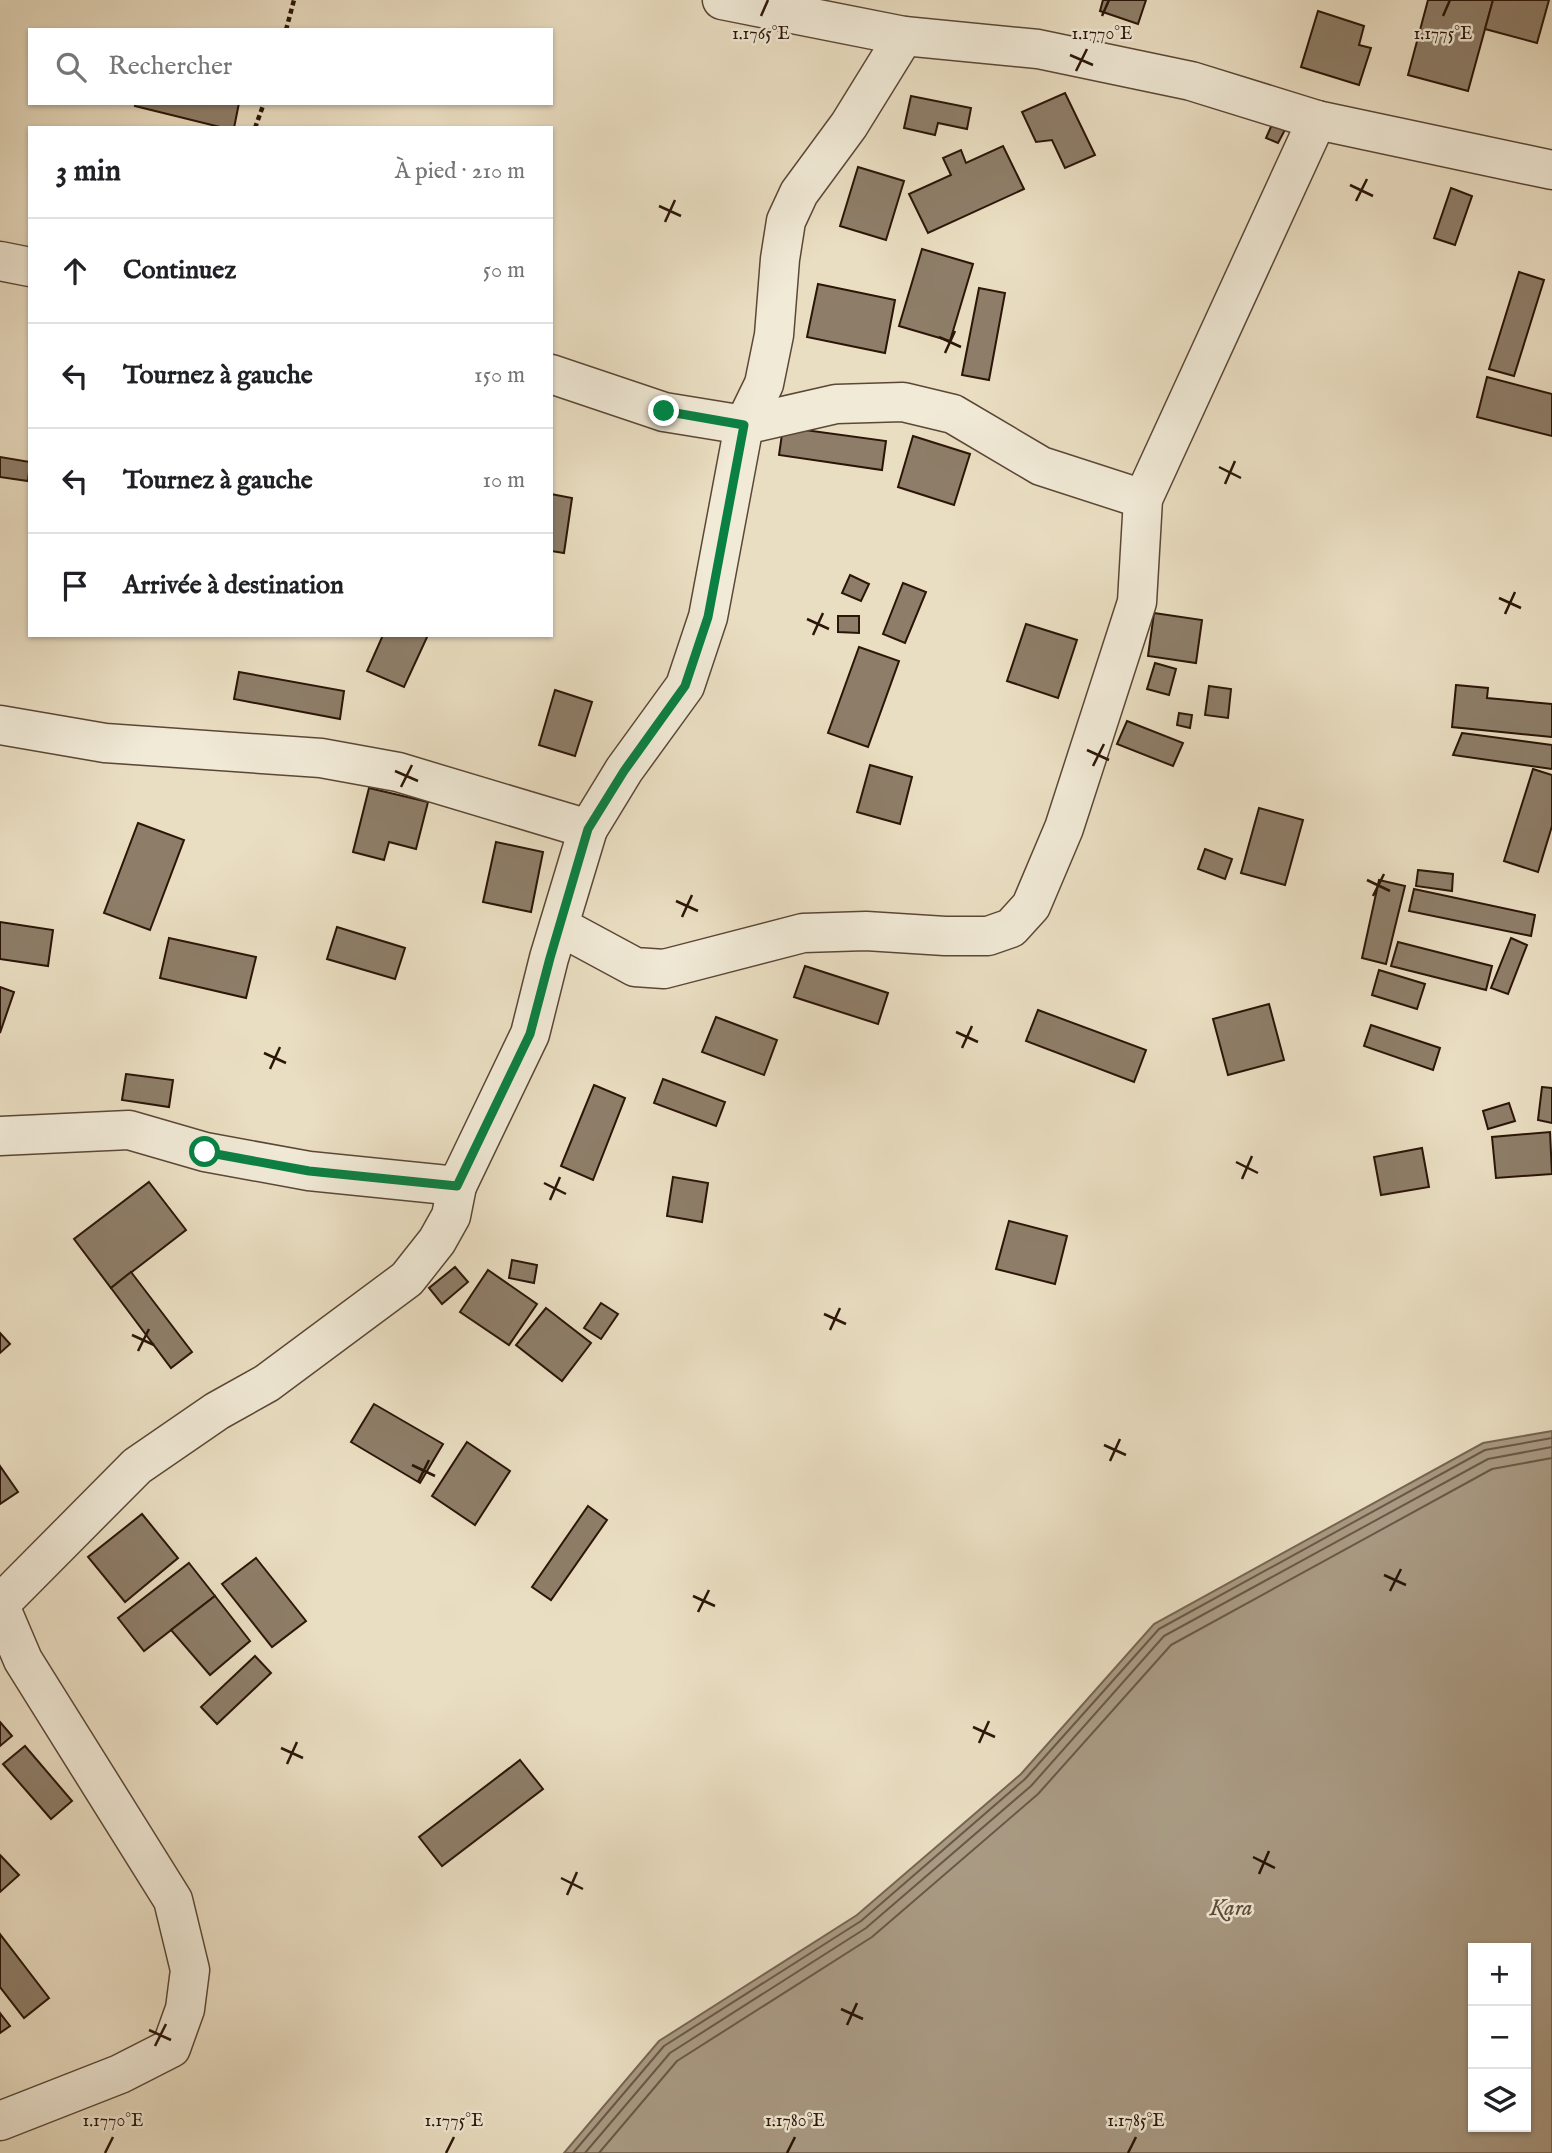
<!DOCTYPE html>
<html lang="fr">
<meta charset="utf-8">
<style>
body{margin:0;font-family:"IM FELL English",serif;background:#f2f2f2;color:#202124}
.controls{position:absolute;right:21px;bottom:21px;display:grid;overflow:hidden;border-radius:0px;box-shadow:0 2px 5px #0004}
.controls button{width:63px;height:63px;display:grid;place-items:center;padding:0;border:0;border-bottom:2px solid #e0e0e0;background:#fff;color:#202124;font:35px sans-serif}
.stop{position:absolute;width:21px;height:21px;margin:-16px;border:5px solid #0b8043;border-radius:50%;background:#fff}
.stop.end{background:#0b8043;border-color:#fff;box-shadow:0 2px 7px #0008}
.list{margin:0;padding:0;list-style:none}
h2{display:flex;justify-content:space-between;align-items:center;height:91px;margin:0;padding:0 28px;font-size:30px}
h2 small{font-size:23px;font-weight:400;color:#757577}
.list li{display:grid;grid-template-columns:46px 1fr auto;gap:21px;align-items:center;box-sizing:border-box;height:105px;padding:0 28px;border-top:2px solid #e0e0e0}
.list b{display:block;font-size:26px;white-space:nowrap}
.list em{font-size:23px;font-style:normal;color:#757577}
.icon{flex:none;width:38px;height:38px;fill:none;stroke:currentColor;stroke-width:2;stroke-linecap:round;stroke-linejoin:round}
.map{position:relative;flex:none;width:1552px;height:2153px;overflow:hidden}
.search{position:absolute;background:#fff;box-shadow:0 2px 5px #0004;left:28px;top:28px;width:525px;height:77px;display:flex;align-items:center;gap:18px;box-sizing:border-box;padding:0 24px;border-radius:0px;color:#757577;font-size:26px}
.panel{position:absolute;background:#fff;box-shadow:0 2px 5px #0004;left:28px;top:126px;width:525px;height:511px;border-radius:0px}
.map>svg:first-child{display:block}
.water{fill:#a99a83;stroke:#776552;stroke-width:2;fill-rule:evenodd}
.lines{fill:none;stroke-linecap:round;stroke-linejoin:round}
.shore{stroke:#6a5846;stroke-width:2}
.building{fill:#8e7e69;stroke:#2b1508;stroke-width:2}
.minor-casing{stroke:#5b4736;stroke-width:41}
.path{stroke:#2b1508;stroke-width:4.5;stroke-dasharray:5 3.5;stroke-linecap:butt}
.minor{stroke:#f1ead7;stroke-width:38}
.route{stroke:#0b8043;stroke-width:9}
.ticks{fill:none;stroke:#2b1508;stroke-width:2.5}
.labels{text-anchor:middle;stroke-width:5;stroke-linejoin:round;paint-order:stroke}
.water-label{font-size:23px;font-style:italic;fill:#5d4a39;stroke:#f1ead7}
.ticks-label{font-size:18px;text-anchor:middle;fill:#2b1508;stroke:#f1ead7;stroke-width:5;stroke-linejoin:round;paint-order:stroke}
</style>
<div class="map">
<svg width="1552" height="2153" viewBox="0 0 1552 2153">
<rect width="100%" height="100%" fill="#eadec2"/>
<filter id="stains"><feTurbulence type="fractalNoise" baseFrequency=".00286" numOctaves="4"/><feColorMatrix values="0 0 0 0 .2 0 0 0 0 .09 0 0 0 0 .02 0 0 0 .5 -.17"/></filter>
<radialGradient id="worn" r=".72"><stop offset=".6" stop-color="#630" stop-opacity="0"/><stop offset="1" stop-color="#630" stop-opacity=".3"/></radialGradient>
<path class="water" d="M1552 1431V2153H564L659 2041 857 1915 1021 1774 1154 1624 1483 1443ZM1473 1948H1526V2127H1473Z"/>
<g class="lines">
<g class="shore">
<polyline points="573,2153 664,2046 861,1921 1025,1779 1159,1629 1485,1450 1552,1438"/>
<polyline points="585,2153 670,2053 866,1928 1031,1786 1164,1636 1488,1459 1552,1447"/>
<polyline points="599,2153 677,2061 872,1937 1038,1794 1171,1645 1492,1469 1552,1458"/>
</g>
</g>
<g class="building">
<polygon points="1103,0 1146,0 1138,24 1100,11"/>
<polygon points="1428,0 1493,0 1468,91 1408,75"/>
<polygon points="1493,0 1549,0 1537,43 1485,29"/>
<polygon points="1318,11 1364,26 1359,45 1371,48 1359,85 1301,67"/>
<polygon points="1065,93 1095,155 1065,168 1052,140 1036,142 1022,112"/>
<polygon points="911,96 971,108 967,129 938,123 935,135 904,128"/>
<polygon points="136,103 239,103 234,128 224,128 135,106"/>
<polygon points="1274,120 1287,126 1278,143 1266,138"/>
<polygon points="1003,146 1024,189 928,233 909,194 951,175 943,158 961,150 966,163"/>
<polygon points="858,167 904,181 886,240 840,226"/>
<polygon points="1451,188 1472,196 1455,245 1434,238"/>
<polygon points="922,249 973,264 950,341 899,326"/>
<polygon points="1519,272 1544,280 1514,376 1489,369"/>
<polygon points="818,284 895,300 885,353 807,337"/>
<polygon points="979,288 1005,293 989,380 962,375"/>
<polygon points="1487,377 1552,394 1552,436 1477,417"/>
<polygon points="783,427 886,441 882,470 779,455"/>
<polygon points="913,436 970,454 954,505 898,487"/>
<polygon points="0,457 30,462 28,481 0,477"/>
<polygon points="551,494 572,498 564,553 551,551"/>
<polygon points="850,575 869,584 861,601 842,593"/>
<polygon points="903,583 926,592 905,643 883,634"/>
<polygon points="1154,613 1202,620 1196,663 1148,656"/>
<polygon points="838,616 859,616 859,633 838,632"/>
<polygon points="1026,624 1077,640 1058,698 1007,681"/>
<polygon points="383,635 428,635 404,687 367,671"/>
<polygon points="859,647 899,661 868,747 828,733"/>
<polygon points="1155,663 1176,669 1169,695 1147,689"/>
<polygon points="239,672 344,691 340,719 234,699"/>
<polygon points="1456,685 1488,688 1487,698 1552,704 1552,737 1452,727"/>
<polygon points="1209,686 1231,689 1228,718 1205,715"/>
<polygon points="555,690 592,702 575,756 539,745"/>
<polygon points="1179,713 1192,715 1190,728 1177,725"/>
<polygon points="1127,721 1183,743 1173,766 1117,744"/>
<polygon points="1462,733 1552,745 1552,769 1453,755"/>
<polygon points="870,765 912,777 900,824 857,812"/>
<polygon points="1533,769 1552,775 1552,826 1538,872 1504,861"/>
<polygon points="369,788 428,802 416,849 389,842 384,860 353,852"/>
<polygon points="1259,808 1303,820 1285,885 1241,873"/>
<polygon points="138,823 184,840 150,930 104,913"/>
<polygon points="496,842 543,852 531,912 483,902"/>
<polygon points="1205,849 1232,859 1225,879 1198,869"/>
<polygon points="1418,870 1453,874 1452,891 1416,886"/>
<polygon points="1379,880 1405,886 1386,964 1362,958"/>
<polygon points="1414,889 1535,915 1531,936 1409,911"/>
<polygon points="0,922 53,930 48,966 0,959"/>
<polygon points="337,927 405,948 395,979 327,959"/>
<polygon points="169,938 256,957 246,998 160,978"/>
<polygon points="1511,938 1527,945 1508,994 1491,988"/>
<polygon points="1398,942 1492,966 1486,990 1391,966"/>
<polygon points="805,966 888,993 878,1024 794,997"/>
<polygon points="1379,970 1425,984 1417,1009 1372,995"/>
<polygon points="0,987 14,992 0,1033"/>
<polygon points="1269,1004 1284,1060 1228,1075 1213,1019"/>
<polygon points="1038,1010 1146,1050 1134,1082 1026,1041"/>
<polygon points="716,1017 777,1040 764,1075 702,1052"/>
<polygon points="1371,1025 1440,1048 1433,1070 1364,1046"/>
<polygon points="126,1074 173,1080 169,1107 122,1100"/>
<polygon points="663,1079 725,1102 716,1126 654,1103"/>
<polygon points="594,1085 625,1098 593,1180 561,1166"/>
<polygon points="1542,1087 1552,1088 1552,1123 1538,1120"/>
<polygon points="1509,1103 1515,1121 1488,1129 1483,1111"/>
<polygon points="1550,1132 1552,1174 1496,1178 1492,1137"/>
<polygon points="1422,1148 1429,1187 1381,1195 1374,1157"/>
<polygon points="673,1177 708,1183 702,1222 667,1216"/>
<polygon points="149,1182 186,1230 111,1288 74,1239"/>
<polygon points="1009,1221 1067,1236 1055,1284 996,1269"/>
<polygon points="512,1260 537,1265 534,1283 509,1278"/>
<polygon points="455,1267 468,1282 442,1304 429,1288"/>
<polygon points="488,1270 537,1304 509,1345 460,1312"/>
<polygon points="131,1272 192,1352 171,1368 111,1288"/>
<polygon points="601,1303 618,1314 601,1339 584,1328"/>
<polygon points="546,1308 591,1343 562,1381 516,1345"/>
<polygon points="0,1333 10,1344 0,1353"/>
<polygon points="374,1404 443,1444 420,1483 351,1442"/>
<polygon points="467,1442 510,1471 475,1525 432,1496"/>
<polygon points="0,1466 18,1492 0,1504"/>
<polygon points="588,1506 607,1520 551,1600 532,1587"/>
<polygon points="142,1514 178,1558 125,1602 88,1557"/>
<polygon points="256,1558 306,1621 272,1647 222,1584"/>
<polygon points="189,1563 215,1596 144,1651 118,1618"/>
<polygon points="215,1596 250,1641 210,1675 171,1630"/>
<polygon points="255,1656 271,1673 217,1724 201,1707"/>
<polygon points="0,1722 12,1736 0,1746"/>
<polygon points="25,1746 72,1801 51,1819 3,1764"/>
<polygon points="520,1760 543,1789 442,1866 419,1837"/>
<polygon points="0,1855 19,1875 0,1892"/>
<polygon points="0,1934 49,1998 24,2018 0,1987"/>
<polygon points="0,2013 10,2026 0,2033"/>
</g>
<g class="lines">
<defs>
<g id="minor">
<polyline points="722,0 904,36 1038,49 1191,81 1317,120 1552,170"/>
<polyline points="0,261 30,267"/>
<polyline points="551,374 664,412 744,425 836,404 903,402 953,414 1041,466 1143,499"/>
<polyline points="0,725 105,743 321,758 398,772 588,829"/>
<polyline points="559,926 635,967 664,969 803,933 866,931 945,936 988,936 1011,928 1031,906 1064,828 1137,602 1143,499 1317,120"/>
<polyline points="0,1136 129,1130 205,1152 309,1171 457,1186"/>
<polyline points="0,1604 137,1466 217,1411 267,1383 407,1279 437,1241 451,1216 457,1186 530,1034 549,958 588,829 624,770 685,686 708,617 744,425 764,384 774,335 780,259 786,221 799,193 849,125 904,36"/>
<polyline points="0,1606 23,1660 173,1900 190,1970 185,2009 171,2048 120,2074 0,2121"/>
</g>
</defs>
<use href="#minor" class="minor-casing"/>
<g class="path">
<polyline points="286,30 294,0"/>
<polyline points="255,128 264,103"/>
</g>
<use href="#minor" class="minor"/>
</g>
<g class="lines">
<polyline class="route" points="205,1152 309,1171 457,1186 530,1034 550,958 588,829 624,771 685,686 708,617 744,425 664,411"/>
</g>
<path class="ticks" d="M761 16 768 0M1102 16 1109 0M1443 16 1450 0M1070 55 1093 65M1076 71 1087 49M1350 185 1373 196M1356 201 1367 179M659 206 681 216M665 222 675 200M939 337 961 347M945 353 955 331M1219 467 1241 478M1225 484 1235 461M1499 598 1521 608M1505 614 1515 592M807 619 829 629M813 635 823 613M1087 750 1109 760M1093 766 1104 744M395 771 418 781M401 787 412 765M1367 880 1390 891M1373 896 1384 874M676 901 698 911M682 917 692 895M956 1032 978 1042M962 1048 972 1026M264 1053 286 1063M270 1069 280 1047M1236 1162 1258 1173M1242 1179 1252 1156M544 1183 566 1194M550 1200 560 1177M824 1314 846 1324M830 1330 840 1308M132 1335 154 1345M138 1351 149 1329M1104 1445 1126 1455M1110 1461 1120 1439M412 1465 435 1476M418 1482 429 1460M1384 1575 1406 1585M1390 1591 1401 1569M693 1596 715 1606M698 1612 709 1590M973 1727 995 1737M979 1743 989 1721M281 1748 303 1758M287 1764 297 1742M1253 1857 1275 1868M1259 1874 1269 1851M561 1878 583 1889M567 1895 577 1872M841 2009 863 2019M847 2025 857 2003M149 2030 171 2040M155 2046 166 2024M105 2153 113 2137M446 2153 454 2137M787 2153 795 2137M1128 2153 1136 2137"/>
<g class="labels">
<g class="water-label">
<text x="1231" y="1915">Kara</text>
</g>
</g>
<g class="ticks-label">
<text x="761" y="39">1.1765°E</text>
<text x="1102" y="39">1.1770°E</text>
<text x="1443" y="39">1.1775°E</text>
<text x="113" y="2126">1.1770°E</text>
<text x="454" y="2126">1.1775°E</text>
<text x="795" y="2126">1.1780°E</text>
<text x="1136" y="2126">1.1785°E</text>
</g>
<rect width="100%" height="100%" filter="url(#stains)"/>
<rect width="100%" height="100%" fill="url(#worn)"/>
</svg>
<div class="controls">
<button>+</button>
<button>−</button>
<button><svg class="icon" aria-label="layers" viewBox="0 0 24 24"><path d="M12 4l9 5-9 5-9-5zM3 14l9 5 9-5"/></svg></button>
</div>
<div class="stop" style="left:205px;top:1152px"></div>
<div class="stop end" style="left:664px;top:411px"></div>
<div class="search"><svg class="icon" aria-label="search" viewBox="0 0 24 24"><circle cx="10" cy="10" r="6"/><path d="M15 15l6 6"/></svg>Rechercher</div>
<section class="panel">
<h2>3 min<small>À pied · 210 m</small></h2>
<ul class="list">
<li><svg class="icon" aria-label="ahead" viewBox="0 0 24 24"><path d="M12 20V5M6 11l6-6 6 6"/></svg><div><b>Continuez</b></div><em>50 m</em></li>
<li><svg class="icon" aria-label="left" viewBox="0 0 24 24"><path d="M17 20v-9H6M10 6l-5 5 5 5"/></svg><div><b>Tournez à gauche</b></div><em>150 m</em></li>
<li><svg class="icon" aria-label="left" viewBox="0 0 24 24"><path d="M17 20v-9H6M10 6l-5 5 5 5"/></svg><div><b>Tournez à gauche</b></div><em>10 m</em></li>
<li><svg class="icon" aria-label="arrive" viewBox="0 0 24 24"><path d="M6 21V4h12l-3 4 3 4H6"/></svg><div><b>Arrivée à destination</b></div></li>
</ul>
</section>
</div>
